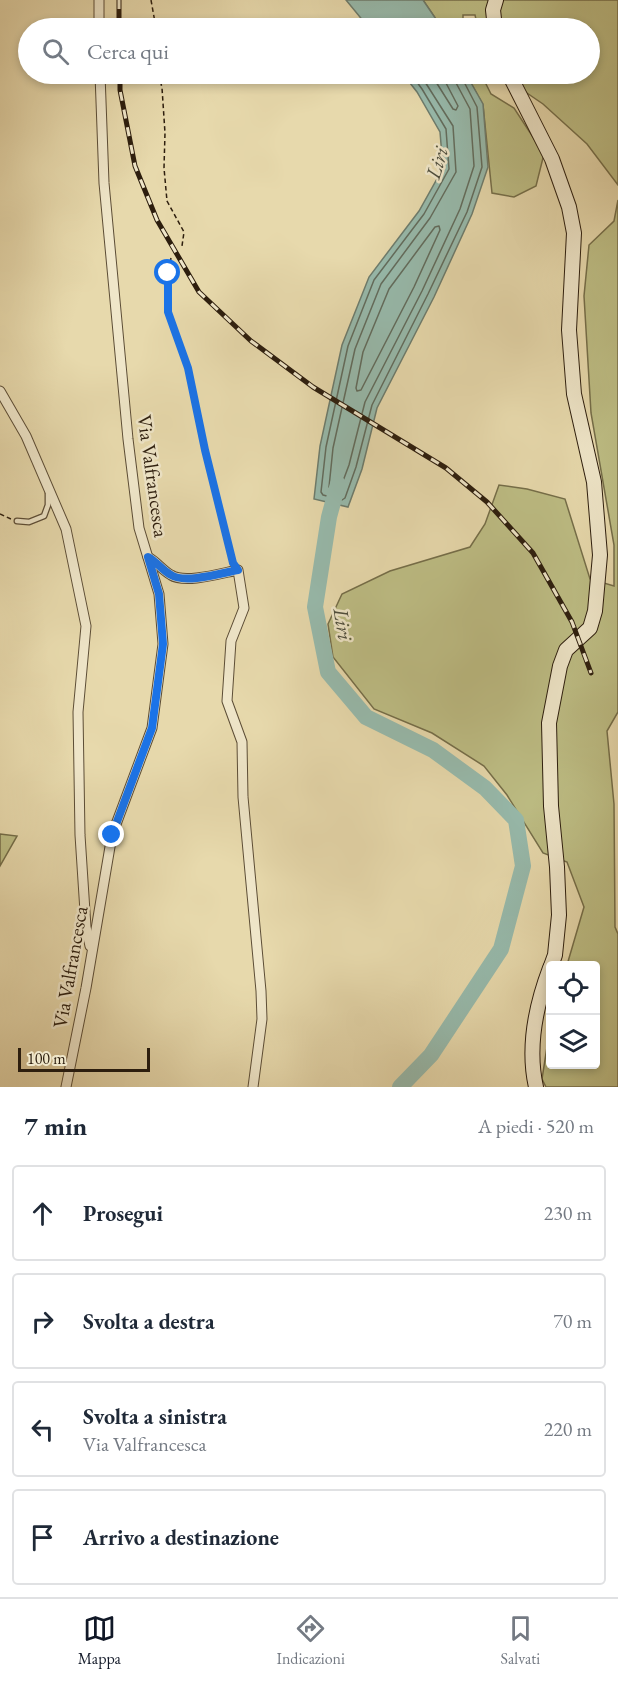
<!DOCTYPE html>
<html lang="it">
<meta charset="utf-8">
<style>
body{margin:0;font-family:"EB Garamond",serif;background:#f6f6f7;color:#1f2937}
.controls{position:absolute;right:18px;bottom:18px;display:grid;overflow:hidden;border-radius:6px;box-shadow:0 3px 9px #0003}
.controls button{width:54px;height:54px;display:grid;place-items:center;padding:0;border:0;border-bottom:2px solid #e0e1e3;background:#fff;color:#1f2937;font:30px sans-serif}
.scale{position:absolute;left:18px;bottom:15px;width:132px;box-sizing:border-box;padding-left:6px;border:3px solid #2d1e0e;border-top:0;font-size:16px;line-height:21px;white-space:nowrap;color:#2d1e0e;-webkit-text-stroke:4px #efe6c9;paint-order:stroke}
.stop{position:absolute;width:18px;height:18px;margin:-14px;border:4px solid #1a73e8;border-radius:50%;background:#fff}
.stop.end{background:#1a73e8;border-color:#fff;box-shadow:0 2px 6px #0008}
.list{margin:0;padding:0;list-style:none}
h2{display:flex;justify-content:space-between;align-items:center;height:78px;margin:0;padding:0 24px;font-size:26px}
h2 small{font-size:20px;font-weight:400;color:#747a83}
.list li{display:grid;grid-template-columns:39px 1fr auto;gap:18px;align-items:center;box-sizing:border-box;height:96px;margin:0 12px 12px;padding:0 12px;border:2px solid #e0e1e3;border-radius:6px}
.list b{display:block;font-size:22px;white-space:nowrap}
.list p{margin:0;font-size:20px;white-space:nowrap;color:#747a83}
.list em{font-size:20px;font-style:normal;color:#747a83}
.icon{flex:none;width:33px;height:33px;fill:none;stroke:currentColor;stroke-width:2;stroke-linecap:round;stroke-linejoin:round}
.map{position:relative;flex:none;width:618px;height:1087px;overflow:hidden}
.search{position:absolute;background:#fff;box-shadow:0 3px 9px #0003;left:18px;right:18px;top:18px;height:66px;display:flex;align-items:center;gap:15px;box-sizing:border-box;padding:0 21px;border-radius:33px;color:#747a83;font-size:22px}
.sheet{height:510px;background:#fff}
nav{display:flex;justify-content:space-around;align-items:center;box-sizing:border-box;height:84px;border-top:2px solid #e0e1e3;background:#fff;font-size:16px;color:#747a83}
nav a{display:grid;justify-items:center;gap:3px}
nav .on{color:#111827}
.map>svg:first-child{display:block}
.green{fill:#bdbd84;stroke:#756e49;stroke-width:1.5}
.water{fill:#97baac;stroke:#6d7c6d;stroke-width:1.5}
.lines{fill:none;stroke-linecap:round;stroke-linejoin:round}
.shore{stroke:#626c5d;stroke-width:1.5}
.river{stroke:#97baac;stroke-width:16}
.lane-casing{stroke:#5c4d36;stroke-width:7}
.street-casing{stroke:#5c4d36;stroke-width:11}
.secondary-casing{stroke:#2d1e0e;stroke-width:16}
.path{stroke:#2d1e0e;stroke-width:1.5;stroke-dasharray:4.5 3;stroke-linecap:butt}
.lane{stroke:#efe6c9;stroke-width:4.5}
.street{stroke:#efe6c9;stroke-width:9}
.secondary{stroke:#efe6c9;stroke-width:14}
.rail-casing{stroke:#2d1e0e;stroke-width:5}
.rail{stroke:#efe6c9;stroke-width:3;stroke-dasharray:9;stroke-linecap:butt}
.route{stroke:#1a73e8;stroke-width:8}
.labels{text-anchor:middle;stroke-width:5;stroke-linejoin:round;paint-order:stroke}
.street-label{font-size:20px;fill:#2d1e0e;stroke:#efe6c9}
.water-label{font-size:21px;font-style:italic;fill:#4d4d3d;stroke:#efe6c9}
</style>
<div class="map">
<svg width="618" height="1087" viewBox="0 0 618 1087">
<rect width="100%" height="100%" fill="#e7d9ac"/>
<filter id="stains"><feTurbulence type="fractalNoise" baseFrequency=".00333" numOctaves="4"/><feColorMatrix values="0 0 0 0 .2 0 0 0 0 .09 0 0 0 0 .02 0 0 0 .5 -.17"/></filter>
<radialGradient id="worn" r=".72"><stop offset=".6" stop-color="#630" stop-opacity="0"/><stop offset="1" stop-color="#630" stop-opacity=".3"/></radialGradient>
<g class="green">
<polygon points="423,0 618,0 618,185 587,144 543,104 499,74 590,74 590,28 478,28 475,15 463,15 463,28 442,28"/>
<polygon points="466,74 481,74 491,94 514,108 544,154 536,186 514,197 492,193 483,105"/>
<polygon points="618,200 618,712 607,731 614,804 615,927 618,934 618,1087 546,1087 542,1079 550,1028 550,1064 596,1064 596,966 567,965 584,907 567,862 543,853 507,795 484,766 432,733 374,709 333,657 328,624 342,594 390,571 470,547 485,524 499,485 527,489 565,499 590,579 614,586 614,545 591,413 584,296 589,245 614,221"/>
<polygon points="0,834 17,836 0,866"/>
</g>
<g class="water">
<polygon points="346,0 423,0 442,28 369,28"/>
<polygon points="403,74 466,74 483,104 488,167 472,214 434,297 377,408 362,469 348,507 314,499 320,446 342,345 369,277 419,211 443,168 440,132 417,92"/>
</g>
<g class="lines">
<g class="shore">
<polyline points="411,74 422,89 446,129 449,169 424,214 374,280 348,346 326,447 321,492 323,495 342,500 345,498 356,467 372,405 428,294 467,212 482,167 477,107 462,78 462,74"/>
<polyline points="420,74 453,126 456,172 430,218 381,284 355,349 333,448 329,487 337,491 340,489 349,465 365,402 422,291 460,209 474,166 470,109 455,81 454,74"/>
<polyline points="431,74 453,109 456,110 458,106 446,83 445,74"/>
<polygon points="439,226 440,230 414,287 361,390 357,391 356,388 363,352 389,289 435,227"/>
</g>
<polyline class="river" points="338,484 329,517 315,607 328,672 366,717 433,750 485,788 516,820 523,866 501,949 431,1055 400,1087"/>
<defs>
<polyline id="lane" points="17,521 29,522 44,516 48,505 48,494"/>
<g id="street">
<polyline points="99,0 99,28"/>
<polyline points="0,391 26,436 66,529 86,626 78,712 80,835 86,927 90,946"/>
<path d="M148 557C157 562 162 570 171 575 185 584 222 573 238 570L244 608 231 641 227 701 242 742 243 797 261 991 262 1019 253 1087"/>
<polyline points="66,1087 86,988 112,835 152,728 163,644 159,594 139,528 128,439 104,183 100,74"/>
</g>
<g id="secondary">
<polyline points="495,28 493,10 496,0"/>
<polyline points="509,74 552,159 569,207 574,233 569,330 574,394 594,482 600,555 595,611 590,628 566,650 560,666 549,723 551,806 557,867 559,915 555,955 551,966"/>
<path d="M536 1087C527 1047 536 1005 550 968"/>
</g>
</defs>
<use href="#lane" class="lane-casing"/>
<use href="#street" class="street-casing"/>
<use href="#secondary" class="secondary-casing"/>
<g class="path">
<polyline points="151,0 156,28"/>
<polyline points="159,74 162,88 165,133 164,168 167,201 184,232 182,246"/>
<polyline points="171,258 168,273 168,312 188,368 205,450 233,561"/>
<polyline points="0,514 11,519"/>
</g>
<use href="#lane" class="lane"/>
<use href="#street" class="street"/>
<use href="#secondary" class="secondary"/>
<defs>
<g id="rail">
<polyline points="119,0 119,28"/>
<polyline points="120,74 120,90 135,166 157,220 199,292 251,341 313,387 446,468 487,502 533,553 572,622 591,673"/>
</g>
</defs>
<use href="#rail" class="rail-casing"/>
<use href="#rail" class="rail"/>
</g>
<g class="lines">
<path class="route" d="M112 835 152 728 163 644 159 594 148 557C157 562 162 570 171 575 185 584 222 573 238 570L233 563 205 450 188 368 168 312V273"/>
</g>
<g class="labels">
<g class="street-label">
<text transform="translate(153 476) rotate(82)" y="7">Via Valfrancesca</text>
<text transform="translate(70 967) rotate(-80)" y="7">Via Valfrancesca</text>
</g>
<g class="water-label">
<text transform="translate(437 163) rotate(-73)" y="7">Liri</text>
<text transform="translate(343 624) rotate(81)" y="7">Liri</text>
</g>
</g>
<rect width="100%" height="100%" filter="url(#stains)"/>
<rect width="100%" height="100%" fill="url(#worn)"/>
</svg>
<div class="controls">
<button><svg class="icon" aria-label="locate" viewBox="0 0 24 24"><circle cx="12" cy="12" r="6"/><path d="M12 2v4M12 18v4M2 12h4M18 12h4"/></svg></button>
<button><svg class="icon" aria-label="layers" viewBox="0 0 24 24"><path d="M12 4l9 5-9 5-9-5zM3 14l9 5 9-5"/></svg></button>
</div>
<div class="scale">100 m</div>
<div class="stop" style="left:168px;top:273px"></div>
<div class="stop end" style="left:112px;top:835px"></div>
<div class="search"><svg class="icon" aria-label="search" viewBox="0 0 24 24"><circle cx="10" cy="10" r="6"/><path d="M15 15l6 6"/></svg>Cerca qui</div>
</div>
<section class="sheet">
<h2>7 min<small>A piedi · 520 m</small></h2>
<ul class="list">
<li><svg class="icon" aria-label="ahead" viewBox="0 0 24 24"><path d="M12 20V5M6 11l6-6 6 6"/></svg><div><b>Prosegui</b></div><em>230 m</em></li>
<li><svg class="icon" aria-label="right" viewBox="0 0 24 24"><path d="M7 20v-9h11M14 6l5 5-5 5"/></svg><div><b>Svolta a destra</b></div><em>70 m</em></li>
<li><svg class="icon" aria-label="left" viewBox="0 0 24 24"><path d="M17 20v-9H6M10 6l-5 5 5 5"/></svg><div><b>Svolta a sinistra</b><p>Via Valfrancesca</p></div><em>220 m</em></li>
<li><svg class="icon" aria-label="arrive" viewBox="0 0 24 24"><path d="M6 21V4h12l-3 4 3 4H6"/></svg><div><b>Arrivo a destinazione</b></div></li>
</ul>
</section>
<nav>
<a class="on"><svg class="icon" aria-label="map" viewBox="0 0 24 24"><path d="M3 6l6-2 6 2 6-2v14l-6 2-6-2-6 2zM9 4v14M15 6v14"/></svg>Mappa</a>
<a><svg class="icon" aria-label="directions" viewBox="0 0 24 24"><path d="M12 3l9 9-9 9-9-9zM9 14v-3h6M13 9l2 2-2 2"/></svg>Indicazioni</a>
<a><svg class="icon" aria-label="saved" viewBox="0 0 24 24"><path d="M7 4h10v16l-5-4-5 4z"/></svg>Salvati</a>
</nav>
